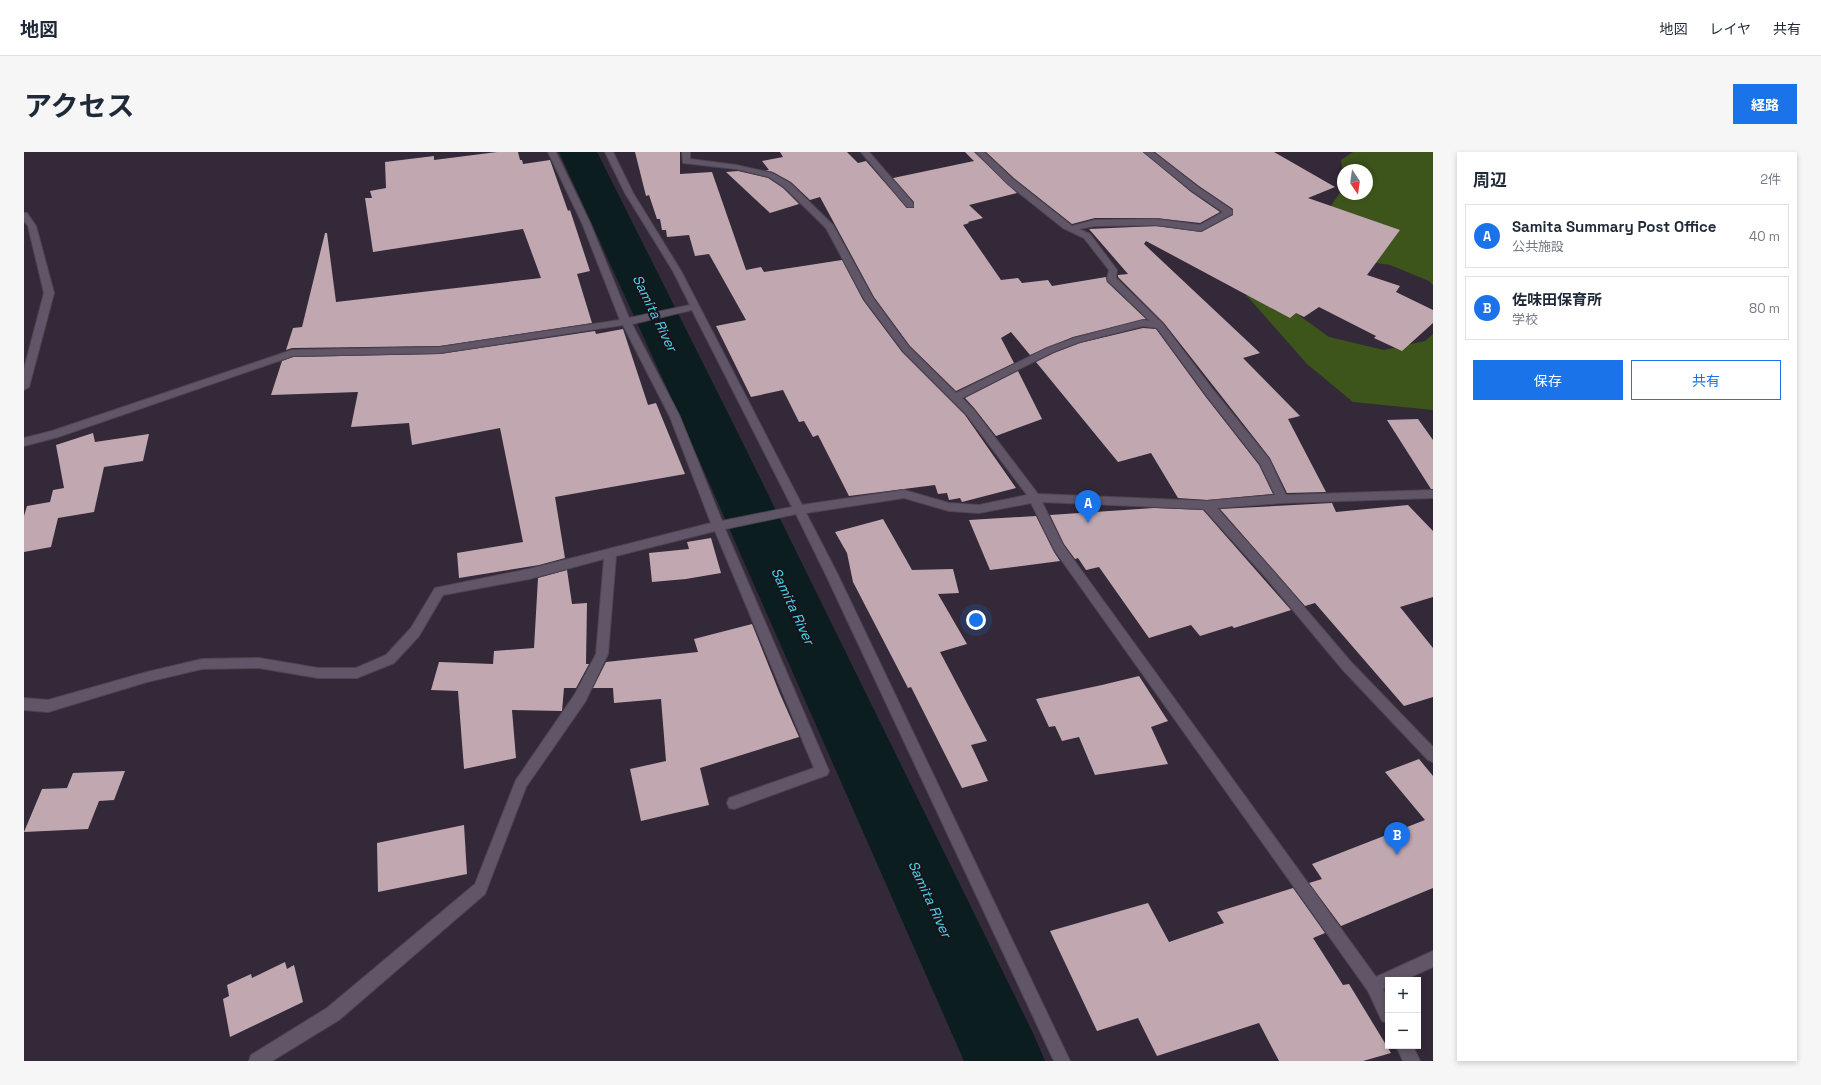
<!DOCTYPE html>
<html lang="ja">
<meta charset="utf-8">
<style>
body{margin:0;font-family:"Space Grotesk","Noto Sans JP",sans-serif;background:#f6f6f7;color:#1f2937}
.controls{position:absolute;right:12px;bottom:12px;display:grid;overflow:hidden;border-radius:0px;box-shadow:0 2px 6px #0003}
.controls button{width:36px;height:36px;display:grid;place-items:center;padding:0;border:0;border-bottom:1px solid #e0e1e3;background:#fff;color:#1f2937;font:20px sans-serif}
.compass{position:absolute;left:1313px;top:12px;width:36px;height:36px;border-radius:50%;background:#fff;box-shadow:0 2px 6px #0003;rotate:167deg}
.you{position:absolute;left:952px;top:468px;width:14px;height:14px;margin:-10px;border:3px solid #fff;border-radius:50%;background:#1a73e8;box-shadow:0 0 0 6px #1a73e833}
.badge{display:grid;place-items:center;width:26px;height:26px;border-radius:50%;background:#1a73e8;color:#fff;font-size:13px;font-weight:700}
.pin{position:absolute;translate:-50% -33px;filter:drop-shadow(0 1px 2px #0008)}
.pin::after{content:'';position:absolute;top:21px;width:14px;height:12px;background:inherit;clip-path:polygon(0 0,100% 0,50% 100%)}
.list{margin:0;padding:0;list-style:none}
h2{display:flex;justify-content:space-between;align-items:center;height:52px;margin:0;padding:0 16px;font-size:17px}
h2 small{font-size:13px;font-weight:400;color:#747a83}
.list li{display:grid;grid-template-columns:26px 1fr auto;gap:12px;align-items:center;box-sizing:border-box;height:64px;margin:0 8px 8px;padding:0 8px;border:1px solid #e0e1e3;border-radius:0px}
.list b{display:block;font-size:15px;white-space:nowrap}
.list p{margin:0;font-size:13px;white-space:nowrap;color:#747a83}
.list em{font-size:13px;font-style:normal;color:#747a83}
.actions{display:flex;gap:8px;padding:12px 16px}
.actions a{flex:1;padding:9px 0;border:1px solid #1a73e8;border-radius:0px;text-align:center;font-size:14px;color:#1a73e8}
.actions .main{background:#1a73e8;color:#fff}
.map{position:relative;flex:none;width:1409px;height:909px;overflow:hidden;border-radius:0px}
header{display:flex;align-items:center;gap:24px;box-sizing:border-box;height:56px;padding:0 20px;background:#fff;border-bottom:1px solid #e0e1e3}
header strong{font-size:19px}
nav{display:flex;gap:22px;margin-inline-start:auto;font-size:14px}
.intro{display:flex;align-items:center;justify-content:space-between;box-sizing:border-box;height:96px;padding:0 24px}
h1{margin:0;font-size:28px}
.button{padding:10px 18px;border-radius:0px;background:#1a73e8;color:#fff;font-size:14px;font-weight:700}
main{display:flex;gap:24px;padding:0 24px}
aside{flex:1;background:#fff;border-radius:0px;box-shadow:0 2px 6px #0003}
.map>svg:first-child{display:block}
.green{fill:#3d541b}
.lines{fill:none;stroke-linecap:round;stroke-linejoin:round}
.river{fill:#0c1d20;fill-rule:evenodd}
.building{fill:#c1a8b0}
.street-casing{stroke:#4e4552;stroke-width:2}
.secondary-casing{stroke:#4e4552;stroke-width:2}
.street{fill:#615667;fill-rule:evenodd}
.secondary{fill:#615667;fill-rule:evenodd}
.labels{text-anchor:middle;stroke-width:4;stroke-linejoin:round;paint-order:stroke}
.water-label{font-size:14px;font-style:italic;fill:#4dd4eb;stroke:#18141b}
</style>
<header>
<strong>地図</strong>
<nav><a>地図</a><a>レイヤ</a><a>共有</a></nav>
</header>
<div class="intro"><h1>アクセス</h1><a class="button">経路</a></div>
<main>
<div class="map">
<svg width="1409" height="909" viewBox="0 0 1409 909">
<rect width="100%" height="100%" fill="#332938"/>
<polygon class="green" points="1329,0 1409,0 1409,133 1405,129 1366,113 1318,106 1258,151 1305,185 1360,198 1401,189 1409,182 1409,258 1329,250 1283,212 1223,144 1227,120 1335,80 1307,54 1319,36 1319,42 1343,42 1343,18 1319,18 1319,22 1317,8"/>
<g class="lines">
<polygon class="river" points="535,0 573,0 707,267 1009,881 1021,909 940,909 657,267"/>
</g>
<g class="building">
<polygon points="473,0 494,0 496,8 498,8 499,12 526,8 544,59 546,58 566,119 553,122 568,171 416,194 268,196 262,198 269,176 278,175 301,81 303,81 312,150 517,126 499,77 349,100 341,46 348,46 346,39 362,36 361,10 410,4 410,8"/>
<polygon points="611,0 656,0 656,22 688,20 722,118 737,115 740,120 818,108 839,148 878,200 941,263 992,336 938,350 936,346 925,348 923,341 914,342 911,333 825,344 794,283 789,285 780,269 775,270 759,238 727,245 692,174 722,168 685,102 671,104 665,83 643,85 642,78 638,78 636,67 633,67 625,43 622,44"/>
<polygon points="756,0 823,0 834,11 842,9 883,56 890,56 890,50 869,26 950,9 941,0 950,0 993,41 945,53 959,66 944,70 945,71 939,73 977,128 994,126 998,131 1024,128 1028,134 1082,125 1083,130 1122,167 1049,185 1006,203 987,180 977,186 990,211 932,239 886,194 850,145 796,45 786,48 767,30 749,20 741,18 745,18 738,9 759,5"/>
<polygon points="962,0 1119,0 1167,40 1196,60 1176,71 1132,66 1071,66 1048,72 991,27"/>
<polygon points="1131,0 1250,0 1311,35 1284,46 1376,78 1343,123 1376,134 1372,140 1409,158 1409,171 1378,199 1350,186 1352,184 1295,155 1280,165 1272,161 1266,166 1122,89 1120,92 1236,201 1219,206 1276,264 1264,267 1302,340 1263,341 1246,306 1140,171 1094,125 1094,123 1104,122 1065,77 1132,74 1177,80 1209,63 1209,57 1175,34"/>
<polygon points="714,19 744,26 759,36 775,52 746,61 702,20"/>
<polygon points="1119,176 1132,177 1181,244 1235,313 1249,342 1183,348 1154,346 1127,301 1094,310 1012,210 1030,201 1056,191"/>
<polygon points="599,177 624,253 632,251 661,322 531,345 541,406 515,413 435,426 433,401 499,390 476,276 388,293 385,271 327,275 334,240 247,243 258,209 269,205 416,202 571,179 572,182"/>
<polygon points="994,219 1018,267 972,284 951,257 941,246"/>
<polygon points="1394,267 1409,288 1409,337 1407,337 1363,268"/>
<polygon points="69,281 71,290 125,282 119,309 80,315 70,360 34,366 27,395 0,400 0,364 3,354 26,350 29,338 40,336 32,293"/>
<polygon points="1308,351 1312,360 1384,353 1409,379 1409,445 1376,455 1409,496 1409,545 1380,554 1291,451 1281,454 1196,357"/>
<polygon points="1130,356 1179,358 1267,458 1210,476 1208,474 1176,484 1167,473 1125,486 1075,415 1062,418 1054,406 1051,407 1040,392 1026,363"/>
<polygon points="1012,364 1030,400 1036,409 966,418 945,368"/>
<polygon points="859,367 888,418 929,417 935,441 914,442 943,492 916,500 963,589 947,593 964,629 938,636 887,535 884,536 829,430 823,401 811,380"/>
<polygon points="687,386 697,421 662,427 628,430 625,401 665,397 663,390"/>
<polygon points="543,418 548,452 563,451 562,512 565,512 552,536 540,536 538,559 488,558 492,606 440,617 434,539 407,538 415,510 469,512 470,499 510,496 514,426"/>
<polygon points="728,472 756,542 775,585 676,616 685,653 617,669 606,617 642,609 637,547 590,551 589,536 569,536 582,510 674,500 670,487"/>
<polygon points="1115,524 1144,569 1127,575 1144,612 1071,623 1055,585 1038,589 1031,574 1025,575 1012,547 1078,533"/>
<polygon points="1395,607 1409,624 1409,736 1317,774 1285,731 1298,727 1288,712 1401,668 1361,620"/>
<polygon points="101,619 90,648 75,649 64,677 0,680 18,637 43,636 49,621"/>
<polygon points="440,673 443,722 354,740 353,691"/>
<polygon points="1269,736 1301,781 1289,786 1319,833 1325,832 1367,901 1339,909 1255,909 1235,871 1133,904 1114,866 1073,879 1026,779 1124,751 1145,790 1200,771 1193,760"/>
<polygon points="261,810 263,817 270,813 279,850 206,885 199,847 205,844 203,833 227,822 228,826"/>
</g>
<g class="lines">
<defs>
<g id="street">
<path d="M524 0H532L566 71 605 166 666 153 649 119 601 41 581 0H589L609 41 657 119 778 353 880 338 925 351 955 353 1003 343 942 262 879 199 840 147 802 76 760 35 745 25 712 17 659 11 658 0H666V7L712 13 748 21 766 31 809 73 849 146 885 195 932 241 1023 196 1050 186 1119 168 1126 169 1084 129 1083 127 1085 118 1060 86 1039 76 984 32 952 0H960L990 28 1048 74 1071 68 1132 67 1176 73 1199 60 1168 39 1120 0H1129L1174 35 1208 58V62L1177 79 1132 73 1071 74 1055 77 1066 82 1093 118 1092 126 1139 172 1190 239 1245 307 1262 343 1409 338V346L1258 351 1193 356 1251 421 1327 510 1409 595V610L1404 608 1319 518 1243 427 1180 357 1018 350 1039 393 1352 825 1409 799V815L1380 828H1364V835L1359 837 1364 847V871L1358 869 1344 839 1031 399 1007 351 955 361 925 359 880 346 782 361 813 421 1046 909H1030L801 421 772 362 701 377 805 619 803 623 710 657 705 656 703 651 705 646 790 616 691 379 592 404 584 502 561 550 502 635 461 742 315 868 248 909H225L227 903 303 856 451 732 492 628 551 542 572 502 580 407 505 427 419 443 395 484 370 511 333 526H294L235 516 178 517 123 530 24 560 0 558V546L24 548 123 520 178 507 235 506 294 516H332L362 503 387 476 411 436 505 417 687 371 646 265 599 173 416 201 269 204 34 285 0 294V286L28 279 268 198 416 195 596 168 558 71ZM668 158 768 355 698 369 656 265 608 172ZM1119 174 1133 176 1182 243 1236 312 1251 343 1183 349 1014 342 950 258 938 246 1029 200 1056 190Z"/>
<polygon points="837,0 845,0 889,51 889,55 883,55"/>
<polygon points="1372,894 1389,894 1396,909 1379,909"/>
</g>
<polygon id="secondary" points="0,61 3,61 12,74 30,141 5,235 0,238 0,217 20,141 4,74 0,69"/>
</defs>
<use href="#street" class="street-casing"/>
<use href="#secondary" class="secondary-casing"/>
<use href="#street" class="street"/>
<use href="#secondary" class="secondary"/>
</g>
<g class="labels">
<g class="water-label">
<text transform="translate(631 161) rotate(64)" y="5">Samita River</text>
<text transform="translate(769 454) rotate(65)" y="5">Samita River</text>
<text transform="translate(906 747) rotate(65)" y="5">Samita River</text>
</g>
</g>
</svg>
<div class="controls">
<button>+</button>
<button>−</button>
</div>
<svg class="compass" viewBox="-18 -18 36 36"><path d="M0-13l5 13h-10z" fill="#e53935"/><path d="M0 13l5-13h-10z" fill="#747a83"/></svg>
<div class="you"></div>
<div class="pin badge" style="left:1064px;top:371px">A</div>
<div class="pin badge" style="left:1373px;top:703px">B</div>
</div>
<aside>
<h2>周辺<small>2件</small></h2>
<ul class="list">
<li><span class="badge">A</span><div><b>Samita Summary Post Office</b><p>公共施設</p></div><em>40 m</em></li>
<li><span class="badge">B</span><div><b>佐味田保育所</b><p>学校</p></div><em>80 m</em></li>
</ul>
<div class="actions"><a class="main">保存</a><a>共有</a></div>
</aside>
</main>
